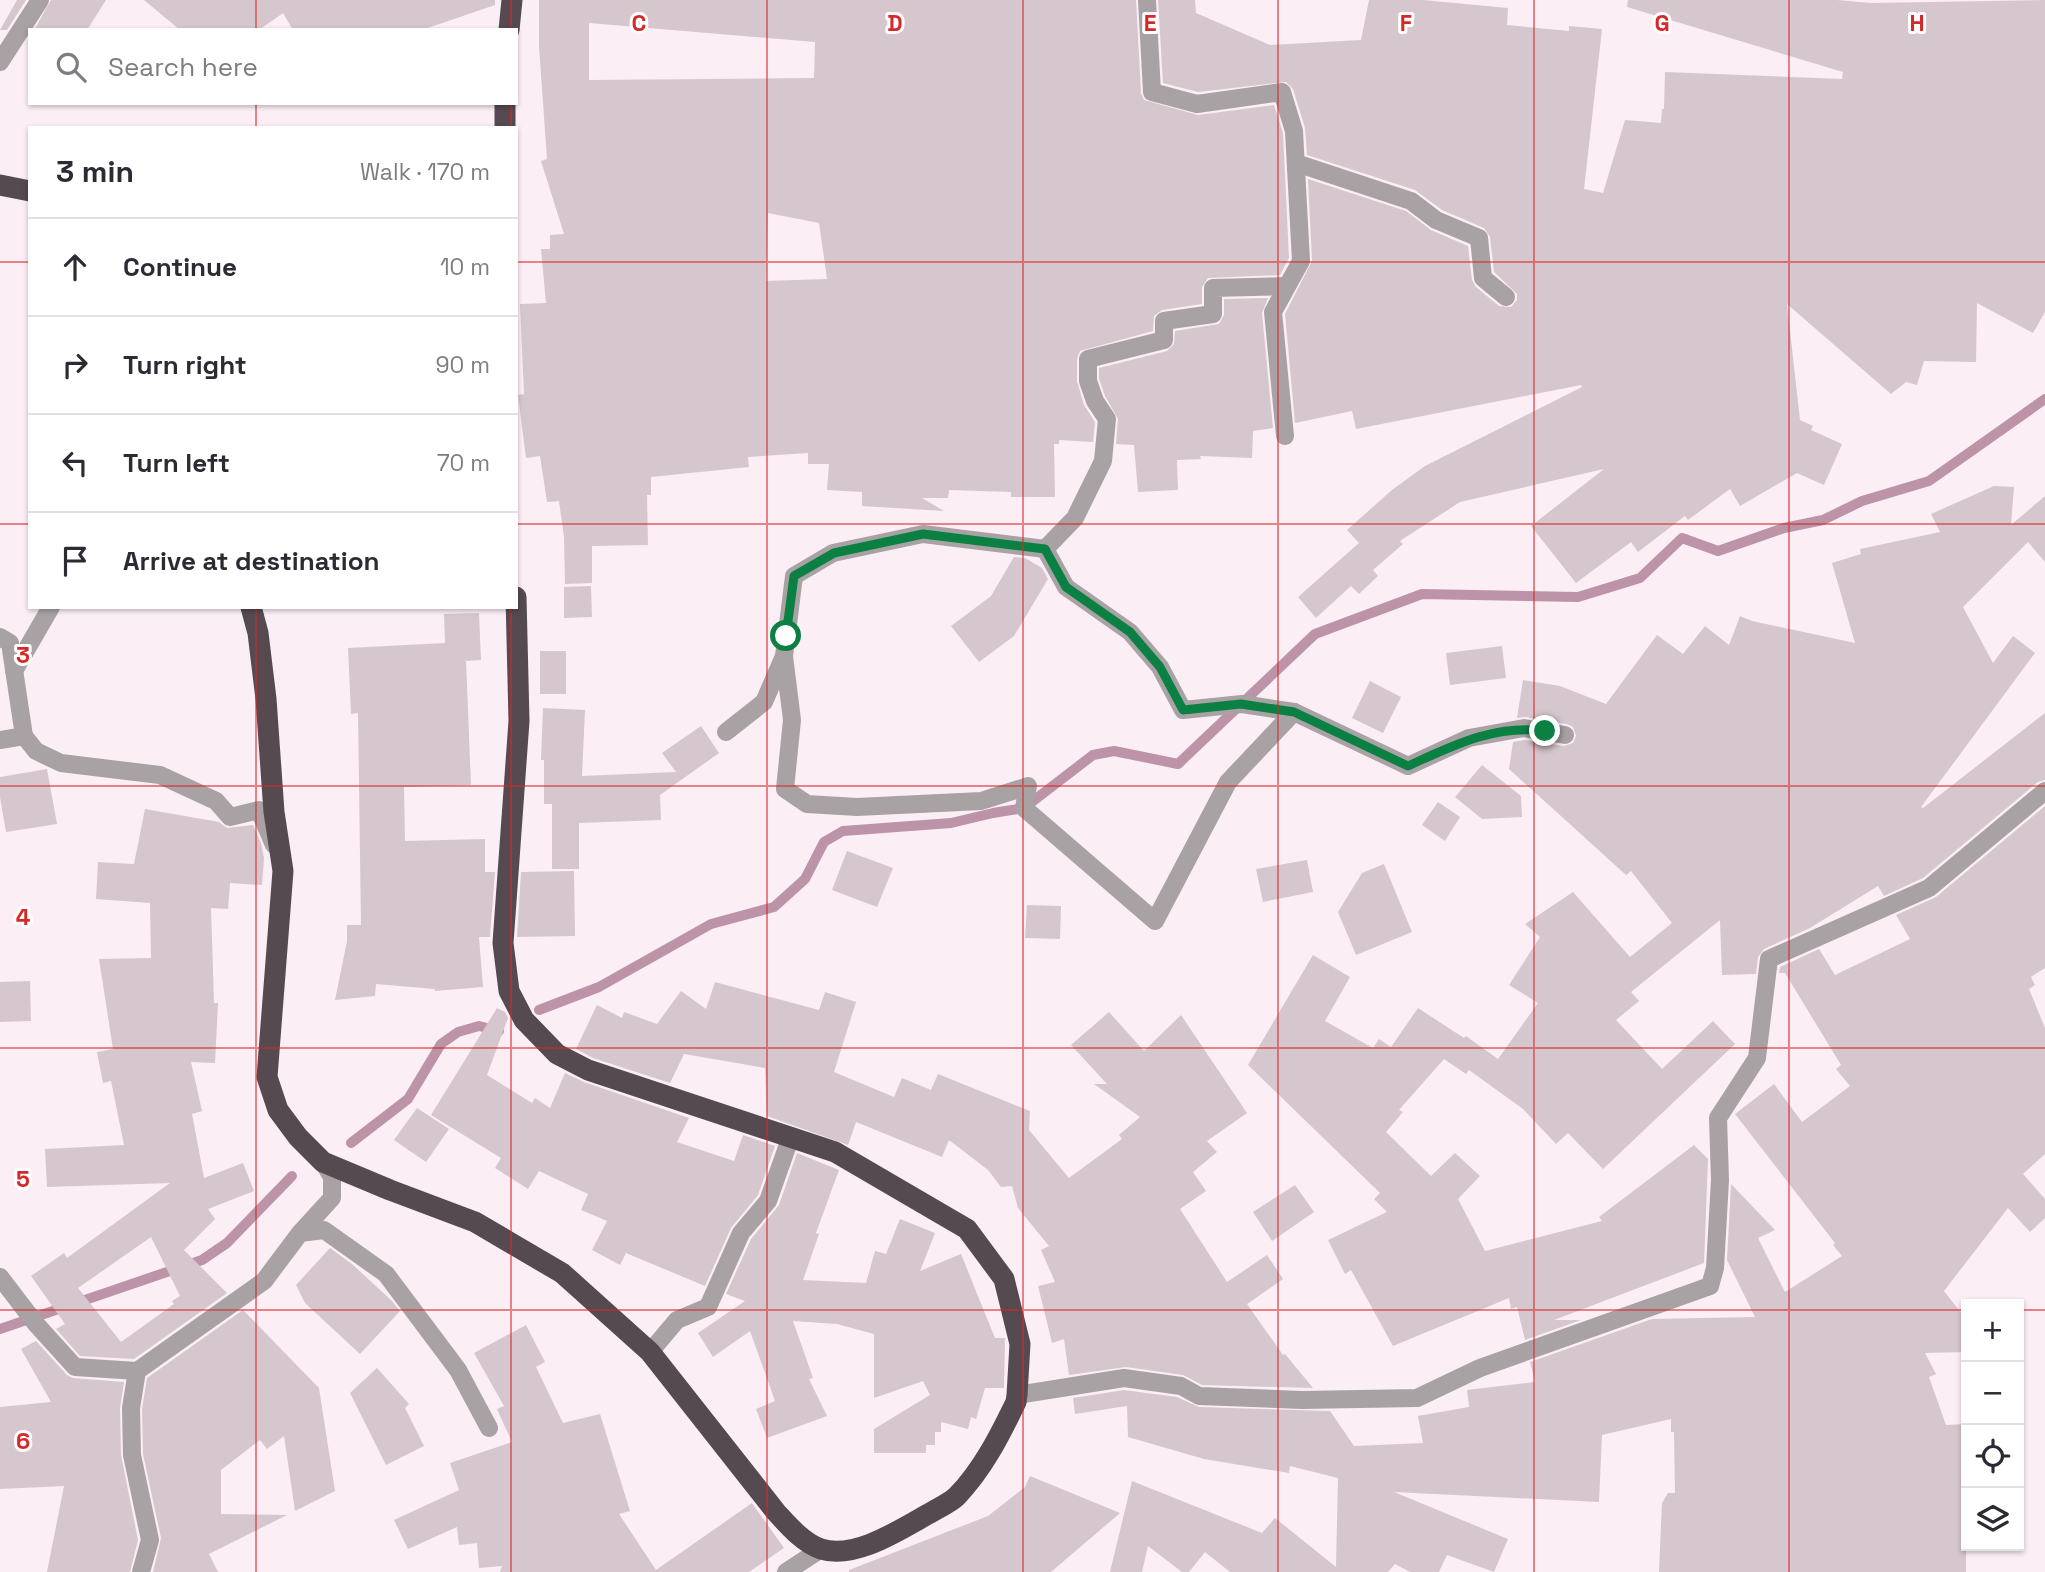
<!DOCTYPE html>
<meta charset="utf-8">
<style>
body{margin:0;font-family:"Space Grotesk",sans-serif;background:#f7f7f7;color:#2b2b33}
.controls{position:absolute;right:21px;bottom:21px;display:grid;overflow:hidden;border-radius:0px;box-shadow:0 2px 5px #0004}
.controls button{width:63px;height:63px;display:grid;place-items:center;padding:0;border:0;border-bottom:2px solid #e1e1e2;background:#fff;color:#2b2b33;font:35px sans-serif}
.stop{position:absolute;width:21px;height:21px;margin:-16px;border:5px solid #0b8043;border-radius:50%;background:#fff}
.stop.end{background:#0b8043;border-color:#fff;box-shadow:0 2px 7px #0008}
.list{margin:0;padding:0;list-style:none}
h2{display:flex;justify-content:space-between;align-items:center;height:91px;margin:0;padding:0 28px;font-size:30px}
h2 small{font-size:23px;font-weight:400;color:#7c7c81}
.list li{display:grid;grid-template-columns:46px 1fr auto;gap:21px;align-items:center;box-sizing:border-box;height:98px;padding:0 28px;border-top:2px solid #e1e1e2}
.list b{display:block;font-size:26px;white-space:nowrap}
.list em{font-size:23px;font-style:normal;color:#7c7c81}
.icon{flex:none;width:38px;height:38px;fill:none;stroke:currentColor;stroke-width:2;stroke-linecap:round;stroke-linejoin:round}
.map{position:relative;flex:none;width:2045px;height:1572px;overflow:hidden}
.search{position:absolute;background:#fff;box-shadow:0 2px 5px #0004;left:28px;top:28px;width:490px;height:77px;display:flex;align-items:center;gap:18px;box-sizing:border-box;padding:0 24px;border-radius:0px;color:#7c7c81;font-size:26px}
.panel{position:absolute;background:#fff;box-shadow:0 2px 5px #0004;left:28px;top:126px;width:490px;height:483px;border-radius:0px}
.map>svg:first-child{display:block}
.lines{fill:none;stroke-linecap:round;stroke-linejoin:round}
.stream{stroke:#bd93a8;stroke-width:10}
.building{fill:#d5c7cd;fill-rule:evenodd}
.minor{stroke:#a8a2a5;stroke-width:18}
.highway{stroke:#554a4f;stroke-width:21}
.route{stroke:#0b8043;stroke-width:9}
.grid{fill:none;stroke:#d62828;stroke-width:2;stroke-opacity:0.55}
.grid-label{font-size:23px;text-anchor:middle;font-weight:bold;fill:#d62828;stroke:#fff;stroke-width:6;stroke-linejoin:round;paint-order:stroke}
</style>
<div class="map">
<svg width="2045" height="1572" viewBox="0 0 2045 1572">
<rect width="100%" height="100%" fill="#fceef5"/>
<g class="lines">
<g class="stream">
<polyline points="539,1010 599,987 711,924 774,907 805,879 824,842 843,831 951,823 993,813 1024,808 1093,755 1114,751 1178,764 1315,634 1422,594 1578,597 1640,578 1682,538 1718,551 1784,528 1823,520 1862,501 1929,481 2045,399"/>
<polyline points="351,1143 408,1099 441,1044 458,1032 479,1026 499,1031"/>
<polyline points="0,1329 202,1260 227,1243 292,1176"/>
</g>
</g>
<g class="building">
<polygon points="17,0 26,0 7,30 0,30"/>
<polygon points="51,0 106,0 87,30 34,30"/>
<polygon points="144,0 495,0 495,5 422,30 293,30 283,13 259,30 180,30"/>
<path d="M539 0H1136L1141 93 1144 100 1198 115 1274 105 1283 133 1289 258 1280 275 1208 278 1202 287V304L1162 310 1154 316 1153 331 1080 351 1077 359V381L1084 405 1095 422 1093 442 1059 440V444H1054L1055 497H1011V492L949 490 948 498H922L944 511 862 506V492L827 490 829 464H808V453L748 457 749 467 651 477V495H647L648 545 592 546V583L565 584 564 537 559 501 547 502 540 456 526 458 518 395 524 394 520 304 546 303 541 249H550V235L564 234 541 161 547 159 539 46ZM589 23 815 42 814 78 589 80ZM768 213 819 223 827 279 766 281Z"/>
<polygon points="1158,0 1195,0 1196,13 1270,45 1361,40 1369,0 1423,0 1508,8 1507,25 1569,31 1569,26 1602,29 1584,189 1603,193 1625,120 1661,123 1662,109 1664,109 1665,72 1842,79 1843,72 1627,7 1628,0 1837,0 1871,3 2045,0 2045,312 2033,333 1977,303 1976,362 1924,361 1917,385 1906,382 1891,394 1787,304 1800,420 1813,426 1811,430 1842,444 1824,485 1797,473 1740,506 1730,489 1688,520 1685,516 1638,552 1631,542 1576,583 1531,526 1604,469 1460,502 1400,541 1403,544 1373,570 1378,576 1359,594 1351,586 1316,618 1298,597 1359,543 1347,530 1392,490 1425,466 1582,387 1581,385 1356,429 1352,411 1295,423 1285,314 1312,261 1308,179 1406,211 1431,230 1468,246 1472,280 1476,287 1499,306 1511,307 1517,300 1517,294 1494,272 1490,237 1484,228 1442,210 1415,190 1307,155 1305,128 1293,89 1286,82 1198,92 1163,83"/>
<polygon points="1268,298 1262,313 1273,428 1253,431 1252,458 1200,456 1201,459 1177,460 1178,490 1138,492 1134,445 1116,444 1118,419 1105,396 1099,379 1099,368 1167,351 1174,344 1175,331 1219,324 1224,315 1224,299"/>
<polygon points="1994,486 2014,487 2011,525 2045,496 2045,562 2028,542 1963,607 1993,663 2013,636 2035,653 1921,807 1923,808 2045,713 2045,780 2038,782 1923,878 1884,896 1878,886 1810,928 1764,949 1758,957 1756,974 1722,975 1720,920 1631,992 1639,1001 1616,1020 1662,1069 1713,1021 1735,1044 1603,1169 1568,1133 1556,1144 1523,1109 1469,1070 1466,1074 1444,1059 1399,1110 1403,1112 1386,1132 1431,1176 1455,1153 1480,1176 1458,1199 1485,1251 1602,1221 1599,1217 1694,1145 1708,1159 1704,1263 1554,1320 1581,1320 1525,1340 1517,1307 1511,1309 1509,1298 1393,1346 1351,1270 1345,1274 1328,1240 1387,1212 1374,1199 1380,1193 1248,1065 1313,955 1350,977 1325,1021 1373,1048 1379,1039 1391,1047 1418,1008 1464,1038 1466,1036 1498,1059 1538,1003 1509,985 1540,937 1525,924 1573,892 1630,957 1672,923 1631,871 1626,875 1509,769 1513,742 1524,740 1564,746 1573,743 1576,736 1573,727 1567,724 1526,717 1517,718 1523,680 1560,686 1606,704 1657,635 1683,654 1705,626 1729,645 1740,616 1752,621 1855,643 1832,563 1861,554 1860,549 1940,532 1931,514"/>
<polygon points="1014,557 1025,558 1042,568 1048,579 1014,636 979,662 951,626 991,596"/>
<polygon points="591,586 592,617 564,618 564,587"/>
<polygon points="479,613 481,660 466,661 471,785 404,787 405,841 485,839 485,872 495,872 490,937 479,937 483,987 435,991 435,989 376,984 375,996 335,1000 347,941 347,925 361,925 358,713 351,714 348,648 445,643 444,614"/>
<polygon points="1502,646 1506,678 1450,685 1446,653"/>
<rect x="540" y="651" width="26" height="43"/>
<polygon points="1370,681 1401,697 1383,733 1352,718"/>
<polygon points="543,708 585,710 582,776 676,772 662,753 701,726 719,753 660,795 661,820 579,823 579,869 552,869 552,804 544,804 544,760 541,760"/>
<polygon points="1482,765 1521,796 1522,817 1482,819 1455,797"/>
<polygon points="47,769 57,824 6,832 0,797 0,777"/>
<polygon points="1438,802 1460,817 1445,841 1422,825"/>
<polygon points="2045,806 2045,968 2031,977 2035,985 2029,989 2045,1028 2045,1154 2023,1174 2045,1199 2045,1218 2030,1232 2008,1208 1944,1291 1966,1319 1966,1352 1925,1353 1936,1374 1929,1377 1946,1425 1966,1424 1966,1572 1659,1572 1662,1503 1668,1493 1675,1493 1674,1432 1671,1432 1671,1419 1602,1435 1599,1502 1394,1492 1508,1539 1494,1572 1447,1555 1439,1572 1410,1572 1395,1564 1388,1572 1230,1572 1205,1552 1189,1572 1182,1572 1148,1546 1142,1572 1110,1572 1132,1481 1262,1533 1275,1518 1336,1567 1338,1478 1290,1466 1289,1473 1204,1459 1128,1437 1127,1406 1075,1414 1073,1398 1124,1390 1177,1397 1199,1407 1330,1411 1354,1446 1423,1443 1418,1416 1469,1407 1467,1390 1535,1382 1530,1362 1652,1319 1755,1317 1727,1260 1731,1184 1775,1230 1758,1238 1785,1292 1842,1256 1833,1245 1835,1243 1735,1114 1774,1084 1802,1122 1850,1086 1836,1069 1841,1065 1785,973 1779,973 1780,967 1819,949 1835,975 1910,939 1896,915 1936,897"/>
<path d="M145 809 219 822 227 828 253 825 261 843 264 858 262 885 230 883 228 909 211 908 214 1003H218L215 1063 191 1062 202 1111 192 1114 204 1178 243 1163 254 1191 208 1209 215 1219 184 1250 227 1293 134 1359 80 1356 56 1329 65 1324 31 1276 64 1253 67 1258 170 1183 47 1187 45 1149 124 1145 111 1081 103 1083 97 1052 113 1049 99 959 151 958 150 903 96 899 98 862 134 864ZM151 1237 180 1296 172 1301 174 1304 121 1342 78 1288Z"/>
<polygon points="847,851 893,868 877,907 832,890"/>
<polygon points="1307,860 1313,892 1263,902 1256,869"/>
<polygon points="1384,864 1412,932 1356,955 1338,912 1362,873"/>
<polygon points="574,871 575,936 517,937 521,872"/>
<polygon points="1027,905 1061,906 1060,939 1025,938"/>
<polygon points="30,981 31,1021 0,1022 0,982"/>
<polygon points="715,982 819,1010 825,992 856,1002 834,1072 894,1097 902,1078 931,1090 938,1074 1030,1111 1029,1130 1069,1178 1122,1139 1119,1135 1140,1117 1094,1084 1107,1084 1071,1045 1109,1012 1144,1051 1181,1015 1247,1113 1207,1141 1217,1152 1193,1172 1206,1191 1180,1209 1227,1282 1267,1255 1283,1279 1247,1304 1283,1355 1285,1354 1313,1388 1202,1385 1183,1375 1126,1367 1069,1375 1064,1339 1052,1343 1038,1286 1055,1282 1041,1250 1049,1246 1018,1208 1012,1186 1001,1187 988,1170 949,1140 942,1157 856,1122 848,1145 767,1116 765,1068 684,1054 670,1083 593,1058 576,1049 597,1005 622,1018 624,1012 657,1024 681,991 706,1009"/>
<polygon points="497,1008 505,1012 508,1018 487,1075 532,1103 535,1098 550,1108 565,1073 584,1082 689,1118 677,1142 734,1161 743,1135 775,1146 758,1195 731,1228 705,1286 626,1253 620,1265 592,1250 607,1221 581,1210 588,1194 539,1171 528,1189 495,1168 501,1158 431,1115"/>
<polygon points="417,1108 449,1129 426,1162 394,1140"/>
<polygon points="797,1153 839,1170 816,1233 819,1234 803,1280 866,1283 875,1251 886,1254 900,1219 935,1233 920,1271 961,1254 995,1338 1005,1338 1004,1388 985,1388 976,1419 971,1417 968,1429 941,1422 941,1432 935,1432 935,1445 926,1445 926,1453 874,1453 874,1429 930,1395 923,1381 874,1398 874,1334 837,1324 793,1321 813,1378 809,1379 827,1416 767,1438 756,1409 775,1401 750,1331 713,1357 698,1333 745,1301 726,1294 751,1239 779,1205"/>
<polygon points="1295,1185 1314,1212 1272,1241 1253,1212"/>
<polygon points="330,1248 352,1264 392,1301 400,1311 360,1354 305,1303 296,1285"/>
<polygon points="243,1310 319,1388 335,1491 295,1511 284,1436 267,1449 260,1440 221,1470 221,1514 287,1515 209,1554 218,1572 153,1572 161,1538 143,1454 142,1409 147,1378"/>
<polygon points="526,1325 545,1362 536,1367 563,1423 600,1414 630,1511 619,1514 656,1570 752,1503 784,1548 749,1572 500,1572 502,1566 479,1568 477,1543 459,1545 457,1527 408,1549 394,1520 459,1490 450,1463 512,1442 497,1409 504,1406 474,1353"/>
<polygon points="36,1341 67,1375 73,1378 124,1382 120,1408 121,1455 138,1540 130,1572 47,1572 64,1486 0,1489 0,1407 51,1402 21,1349"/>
<polygon points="377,1368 409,1404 405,1408 424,1446 386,1465 350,1393"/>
<polygon points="1030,1476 1120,1513 1051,1572 849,1572 849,1570 988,1516 1025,1487"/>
</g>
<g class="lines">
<g class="minor">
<polyline points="1147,0 1152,92 1197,104 1282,92 1294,131 1301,261 1273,312 1285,436"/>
<polyline points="0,62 40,0"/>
<polyline points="1296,163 1411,201 1436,220 1479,238 1483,278 1506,297"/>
<polyline points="1045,549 923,534 833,553 794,576 784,656 792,720 785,789 807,804 857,807 981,801 1028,786 1024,808 1155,921 1228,782 1294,712"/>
<polyline points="1045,549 1066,587 1130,632 1160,667 1183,710 1242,704 1294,712 1408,766 1469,738 1524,728 1565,735"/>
<polyline points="1045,549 1075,518 1103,461 1107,419 1095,401 1088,381 1088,359 1164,340 1164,321 1213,314 1213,288 1287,286"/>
<polyline points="0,637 10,643 24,736 0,740"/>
<polyline points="14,671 51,607"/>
<polyline points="726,732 764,702 784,656"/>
<polyline points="24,736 36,751 61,763 160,775 216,801 230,817 259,810 274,845"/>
<polyline points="300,1233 332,1198 332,1177 323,1162"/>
<polyline points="0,1277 36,1324 75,1367 137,1371"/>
<polyline points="650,1352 677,1320 708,1307 741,1233 768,1201 791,1136"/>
<polyline points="1017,1395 1124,1378 1181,1386 1199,1396 1302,1400 1417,1398 1480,1368 1710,1286 1715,1268 1720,1180 1718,1118 1757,1058 1769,959 1929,888 2045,791"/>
<polyline points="141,1572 150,1540 132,1455 131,1408 137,1371 264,1281 300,1233 324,1230 386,1274 458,1370 489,1428"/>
<polyline points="786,1572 821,1549"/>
</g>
<g class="highway">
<polyline points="509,30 512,0"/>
<polyline points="505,103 505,128"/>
<polyline points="0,185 30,191"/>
<path d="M251 607 258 633 266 699 274 812 283 871 267 1077 278 1110 298 1137 323 1162 390 1190 475 1222 562 1273 650 1352 776 1512C788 1525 803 1543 821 1549 855 1560 901 1529 930 1513 938 1508 950 1503 957 1496 983 1469 1000 1435 1016 1402L1017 1395 1020 1344 1004 1279 967 1229 835 1152 588 1070 557 1054 524 1020 509 991 503 943 519 721 516 597"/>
</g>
</g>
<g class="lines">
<path class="route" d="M786 636 794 576 834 553 923 534 1045 549 1066 587 1130 632 1160 667 1183 710 1241 704 1294 712 1408 766C1452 746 1495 724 1545 731"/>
</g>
<path class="grid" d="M256 0V30M511 0V30M767 0V1572M1023 0V1572M1278 0V1572M1534 0V1572M1789 0V1572M256 103V128M511 103V128M0 262H30M516 262H2045M0 524H30M516 524H2045M256 607V1572M511 607V1572M0 786H2045M0 1048H2045M0 1310H1966M2019 1310H2045"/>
<g class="grid-label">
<text x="639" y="31">C</text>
<text x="895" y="31">D</text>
<text x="1150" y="31">E</text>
<text x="1406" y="31">F</text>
<text x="1662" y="31">G</text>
<text x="1917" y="31">H</text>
<text x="23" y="663">3</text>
<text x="23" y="925">4</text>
<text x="23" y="1187">5</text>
<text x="23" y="1449">6</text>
</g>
</svg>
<div class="controls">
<button>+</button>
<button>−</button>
<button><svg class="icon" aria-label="locate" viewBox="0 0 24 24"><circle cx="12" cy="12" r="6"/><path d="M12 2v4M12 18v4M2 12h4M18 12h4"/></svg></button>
<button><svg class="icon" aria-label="layers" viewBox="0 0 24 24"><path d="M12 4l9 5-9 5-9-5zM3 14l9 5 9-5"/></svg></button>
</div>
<div class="stop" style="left:786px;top:636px"></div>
<div class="stop end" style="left:1545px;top:731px"></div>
<div class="search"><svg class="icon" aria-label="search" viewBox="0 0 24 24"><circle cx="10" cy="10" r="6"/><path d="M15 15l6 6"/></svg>Search here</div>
<section class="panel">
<h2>3 min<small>Walk · 170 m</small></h2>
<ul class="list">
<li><svg class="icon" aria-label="ahead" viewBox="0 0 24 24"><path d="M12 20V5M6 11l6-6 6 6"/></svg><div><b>Continue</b></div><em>10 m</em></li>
<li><svg class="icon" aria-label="right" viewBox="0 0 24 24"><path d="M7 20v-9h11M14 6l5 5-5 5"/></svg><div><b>Turn right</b></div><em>90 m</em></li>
<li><svg class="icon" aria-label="left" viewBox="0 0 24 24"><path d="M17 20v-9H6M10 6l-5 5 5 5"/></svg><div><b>Turn left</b></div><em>70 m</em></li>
<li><svg class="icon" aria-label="arrive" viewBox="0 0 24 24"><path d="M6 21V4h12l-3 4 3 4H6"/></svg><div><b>Arrive at destination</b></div></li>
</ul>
</section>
</div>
